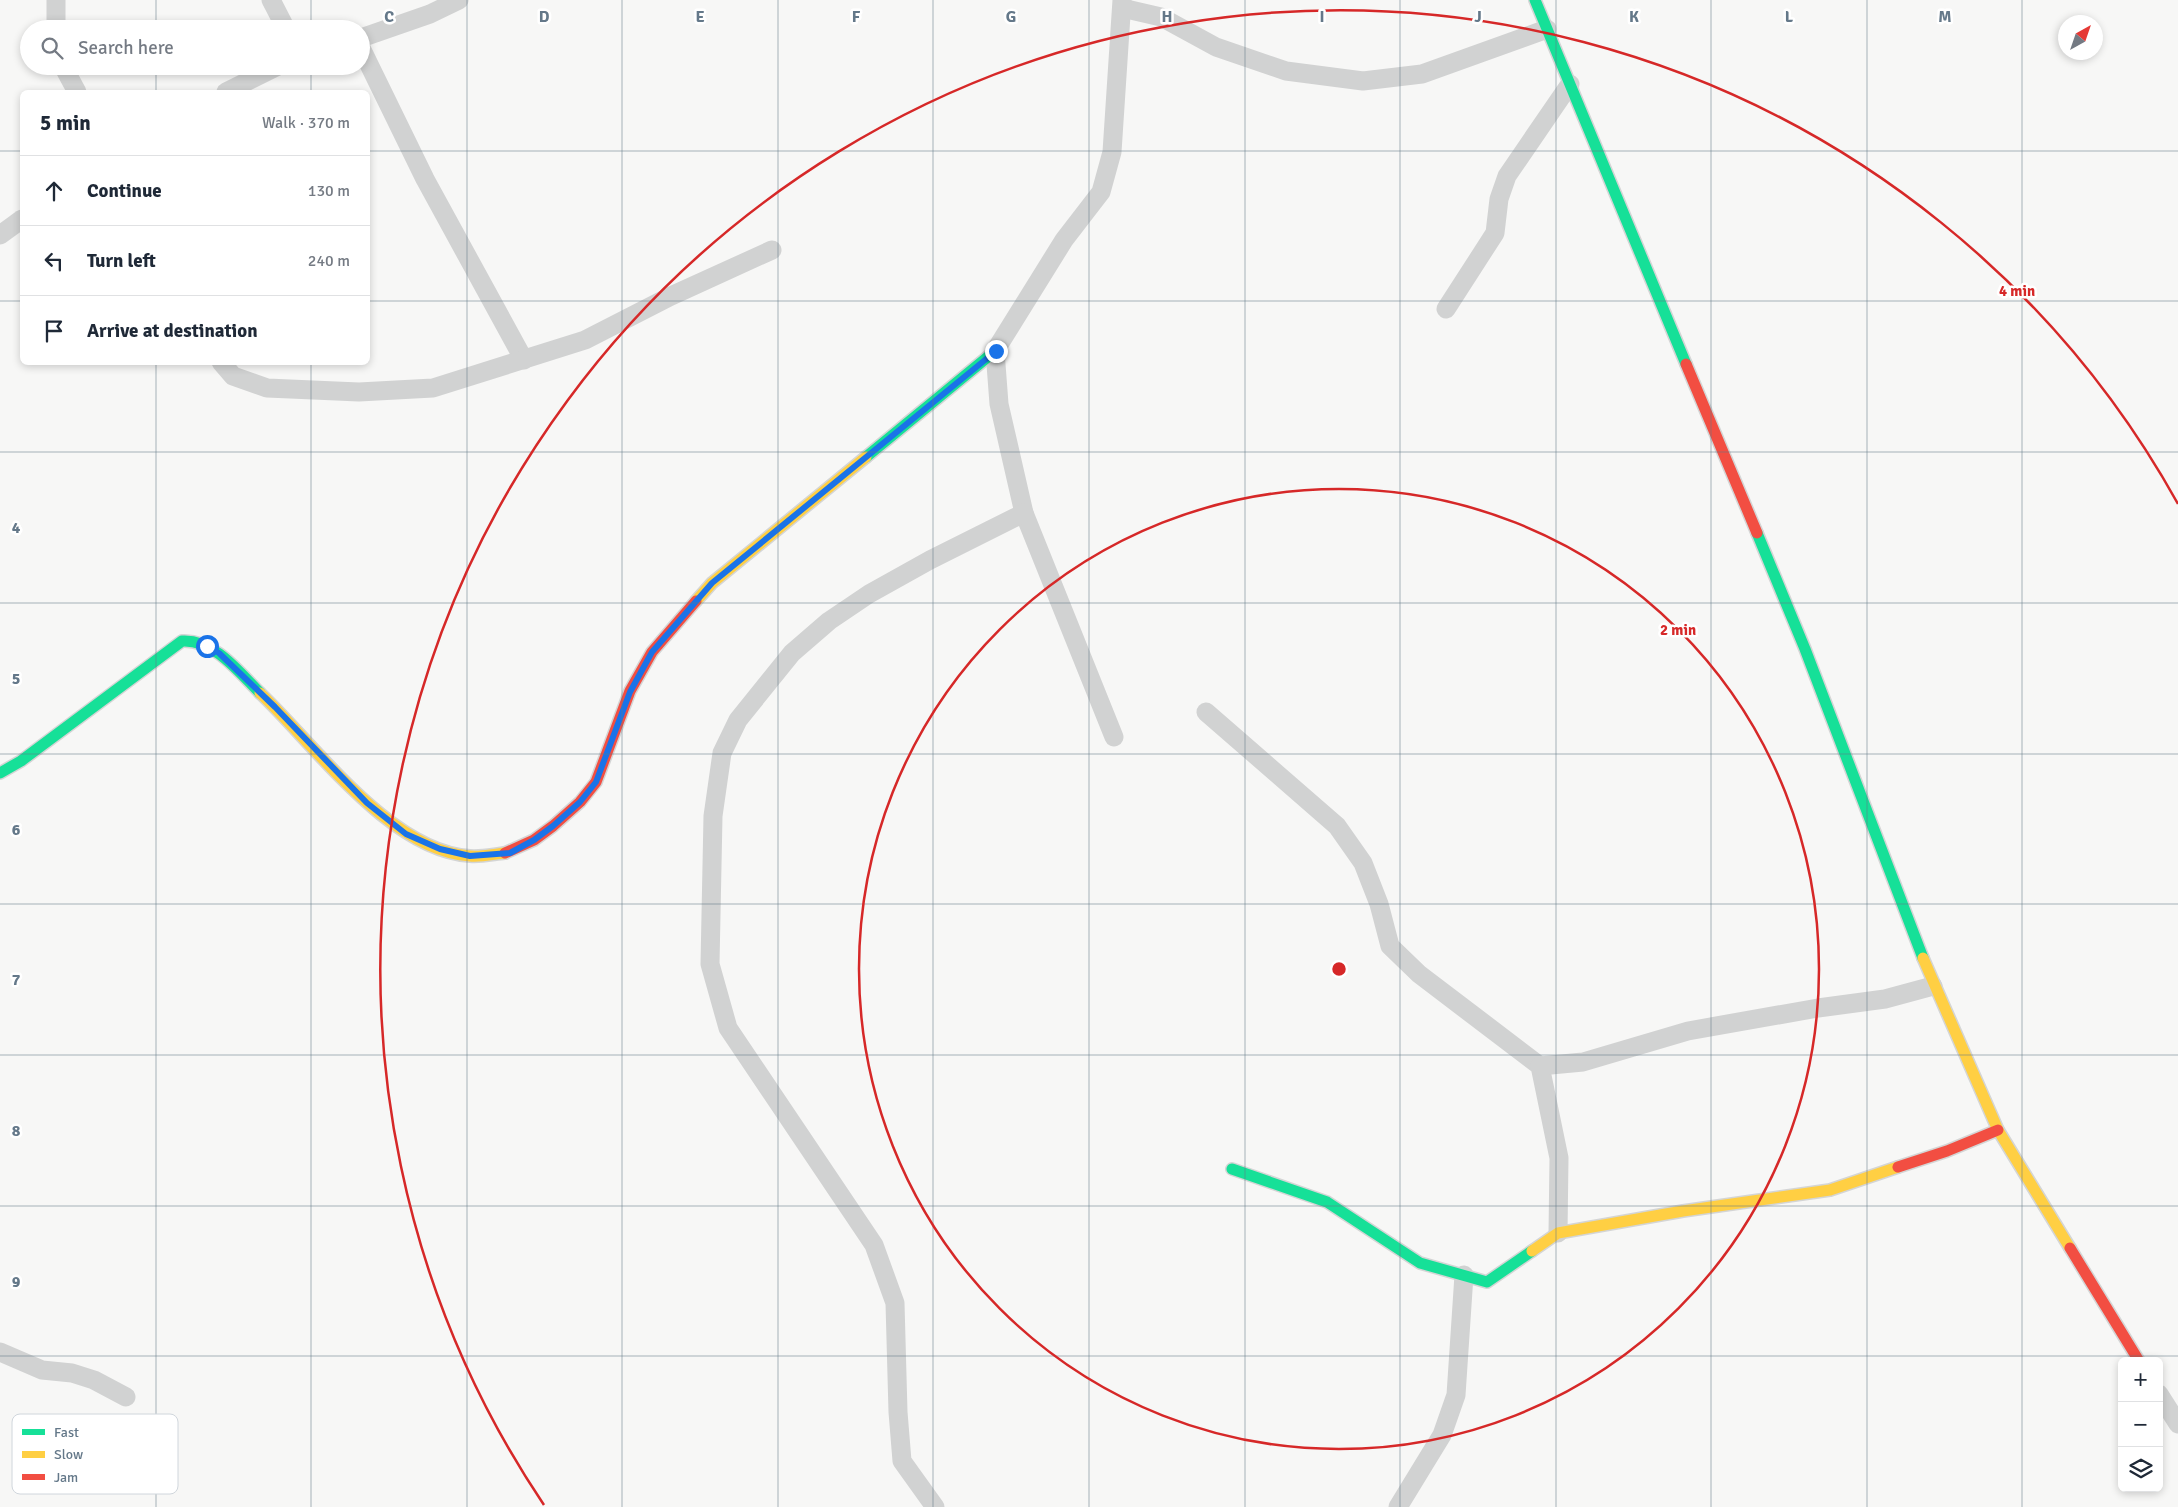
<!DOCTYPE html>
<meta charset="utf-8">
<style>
body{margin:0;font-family:Signika,sans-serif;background:#f6f6f7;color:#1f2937}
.controls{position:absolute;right:15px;bottom:15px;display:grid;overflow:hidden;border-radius:8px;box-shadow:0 2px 8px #0003}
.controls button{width:45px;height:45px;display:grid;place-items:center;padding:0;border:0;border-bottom:1px solid #e0e1e3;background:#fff;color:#1f2937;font:25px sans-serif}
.compass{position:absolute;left:2058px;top:15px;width:45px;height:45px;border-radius:50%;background:#fff;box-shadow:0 2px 8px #0003;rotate:40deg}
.stop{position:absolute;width:15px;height:15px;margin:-11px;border:4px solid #1a73e8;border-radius:50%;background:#fff}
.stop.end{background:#1a73e8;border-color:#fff;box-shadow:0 1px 5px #0008}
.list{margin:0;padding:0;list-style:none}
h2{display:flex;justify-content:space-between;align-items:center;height:65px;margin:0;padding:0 20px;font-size:21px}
h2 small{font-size:16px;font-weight:400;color:#747a83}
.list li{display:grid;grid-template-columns:32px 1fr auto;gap:15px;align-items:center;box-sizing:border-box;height:70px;padding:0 20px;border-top:1px solid #e0e1e3}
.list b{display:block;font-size:19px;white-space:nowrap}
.list em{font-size:16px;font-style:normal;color:#747a83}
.icon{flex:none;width:28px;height:28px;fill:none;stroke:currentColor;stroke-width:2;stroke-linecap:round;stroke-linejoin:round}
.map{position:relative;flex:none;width:2178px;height:1507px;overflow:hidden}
.search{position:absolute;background:#fff;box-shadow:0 2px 8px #0003;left:20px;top:20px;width:350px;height:55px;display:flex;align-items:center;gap:12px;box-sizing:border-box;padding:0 18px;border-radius:28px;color:#747a83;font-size:19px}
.panel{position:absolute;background:#fff;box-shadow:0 2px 8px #0003;left:20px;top:90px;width:350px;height:275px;border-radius:8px}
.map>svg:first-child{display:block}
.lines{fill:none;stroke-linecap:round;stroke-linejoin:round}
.fast-casing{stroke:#d4d5d5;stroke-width:14}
.slow-casing{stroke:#d4d5d5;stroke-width:14}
.jam-casing{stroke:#d4d5d5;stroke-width:14}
.street{stroke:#d1d2d2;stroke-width:19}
.fast{stroke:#16e098;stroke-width:11}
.slow{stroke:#ffcf43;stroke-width:11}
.jam{stroke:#f24e42;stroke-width:11}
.route{stroke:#1a73e8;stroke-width:6}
.grid{fill:none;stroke:#647889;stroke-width:1;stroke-opacity:0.55}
.ring{fill:none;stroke:#d62828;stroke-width:2.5}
.key{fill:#fff;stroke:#d0d6dc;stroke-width:1}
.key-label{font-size:14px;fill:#647889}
.grid-label{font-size:16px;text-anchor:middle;font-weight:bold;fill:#647889;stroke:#fff;stroke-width:5;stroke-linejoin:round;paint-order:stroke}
.centre{fill:#d62828;stroke:#fff;stroke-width:2.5}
.ring-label{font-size:15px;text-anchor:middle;font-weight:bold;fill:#d62828;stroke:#fff;stroke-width:5;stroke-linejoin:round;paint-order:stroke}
</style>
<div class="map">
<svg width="2178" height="1507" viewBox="0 0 2178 1507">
<rect width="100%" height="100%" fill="#f7f7f6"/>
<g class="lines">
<defs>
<g id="fast">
<polyline points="1535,0 1686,364"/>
<polyline points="866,457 995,351"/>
<polyline points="1757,533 1805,649 1923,958"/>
<path d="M0 773 21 761 182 641C214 639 239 672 260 693"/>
<polyline points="1232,1169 1327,1202 1420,1263 1487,1282 1532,1251"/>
</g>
<g id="slow">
<polyline points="696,601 712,583 866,457"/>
<path d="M260 693C315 745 390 851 470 856 482 857 494 854 505 853"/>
<polyline points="1923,958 1998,1130 2070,1248"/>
<polyline points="1532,1251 1558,1233 1683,1211 1830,1190 1898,1167"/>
</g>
<g id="jam">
<polyline points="1686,364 1757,533"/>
<polyline points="505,853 534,840 553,826 580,802 596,782 630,691 652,652 696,601"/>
<polyline points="1898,1167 1947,1151 1998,1130"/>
<polyline points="2070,1248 2139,1361"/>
</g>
</defs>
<use href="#fast" class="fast-casing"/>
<use href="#slow" class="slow-casing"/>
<use href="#jam" class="jam-casing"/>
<g class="street">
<polyline points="56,0 56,29"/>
<polyline points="271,0 286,29"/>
<polyline points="1122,8 1161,17 1216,47 1286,71 1363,81 1422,74 1547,29"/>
<polyline points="361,38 430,14 459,0"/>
<polyline points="361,48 425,179 524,360"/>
<polyline points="63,66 77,92"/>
<polyline points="226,92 278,66"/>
<polyline points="0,235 22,219"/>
<polyline points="1446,309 1495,233 1499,199 1507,176 1570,84"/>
<polyline points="221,362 233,376 267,388 359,392 433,388 585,340 671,296 772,250"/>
<polyline points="1206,712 1337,826 1363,863 1379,904 1390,946 1419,974 1540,1066 1559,1158 1558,1233"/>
<polyline points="1114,737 1024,513 999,404 995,351 1064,240 1101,192 1112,152 1122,0"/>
<polyline points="1540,1066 1583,1062 1688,1031 1818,1008 1885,999 1933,986"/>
<polyline points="0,1352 42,1370 72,1373 94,1380 126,1397"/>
<polyline points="2159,1394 2178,1424"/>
<polyline points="935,1507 902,1461 898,1412 895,1303 874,1245 728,1028 710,964 713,816 722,753 738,720 792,653 829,621 869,594 930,560 1024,513"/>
<polyline points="1398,1507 1442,1435 1456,1395 1464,1275"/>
</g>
<use href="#fast" class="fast"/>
<use href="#slow" class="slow"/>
<use href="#jam" class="jam"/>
</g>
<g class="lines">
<polyline class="route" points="207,646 219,653 275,707 367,803 406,834 440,849 470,856 510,853 534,840 553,826 580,802 596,782 630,692 652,652 712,583 996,351"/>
</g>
<path class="grid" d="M156 0V29M311 0V29M467 0V1507M622 0V1507M778 0V1507M933 0V1507M1089 0V1507M1245 0V1507M1400 0V1507M1556 0V1507M1711 0V1507M1867 0V1507M2022 0V1507M156 66V92M311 66V92M0 151H22M368 151H2178M0 301H22M368 301H2178M156 362V1507M311 362V1507M0 452H2178M0 603H2178M0 754H2178M0 904H2178M0 1055H2178M0 1206H2178M0 1356H2178"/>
<g class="ring">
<circle cx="1339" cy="969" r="480"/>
<path d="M544 1505A959 959 0 1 1 2178 504"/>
</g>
<rect x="12" y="1414" width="166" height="80" rx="8" class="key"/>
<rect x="22" y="1429" width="23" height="6" fill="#16e098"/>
<rect x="22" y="1451" width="23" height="7" fill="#ffcf43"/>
<rect x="22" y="1474" width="23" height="6" fill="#f24e42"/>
<g class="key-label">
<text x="54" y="1437">Fast</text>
<text x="54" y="1459">Slow</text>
<text x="54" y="1482">Jam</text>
</g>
<g class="grid-label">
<text x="389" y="22">C</text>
<text x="544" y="22">D</text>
<text x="700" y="22">E</text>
<text x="856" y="22">F</text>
<text x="1011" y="22">G</text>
<text x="1167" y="22">H</text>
<text x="1322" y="22">I</text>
<text x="1478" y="22">J</text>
<text x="1634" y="22">K</text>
<text x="1789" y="22">L</text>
<text x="1945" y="22">M</text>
<text x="16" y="533">4</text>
<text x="16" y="684">5</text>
<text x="16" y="835">6</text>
<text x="16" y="985">7</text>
<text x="16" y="1136">8</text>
<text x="16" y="1287">9</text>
</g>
<circle cx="1339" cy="969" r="8" class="centre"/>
<g class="ring-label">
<text x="2017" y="296">4 min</text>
<text x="1678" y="635">2 min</text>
</g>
</svg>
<div class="controls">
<button>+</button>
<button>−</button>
<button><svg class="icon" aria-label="layers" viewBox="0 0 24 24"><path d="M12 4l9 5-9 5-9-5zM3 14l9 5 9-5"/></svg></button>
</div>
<svg class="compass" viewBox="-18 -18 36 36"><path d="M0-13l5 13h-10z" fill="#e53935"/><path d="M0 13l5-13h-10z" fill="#747a83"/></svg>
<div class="stop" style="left:207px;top:646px"></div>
<div class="stop end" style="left:996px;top:351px"></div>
<div class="search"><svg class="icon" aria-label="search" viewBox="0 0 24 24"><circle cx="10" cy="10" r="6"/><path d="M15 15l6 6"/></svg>Search here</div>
<section class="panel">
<h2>5 min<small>Walk · 370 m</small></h2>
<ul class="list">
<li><svg class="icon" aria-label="ahead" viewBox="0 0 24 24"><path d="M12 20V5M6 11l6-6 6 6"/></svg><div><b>Continue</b></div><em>130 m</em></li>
<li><svg class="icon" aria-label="left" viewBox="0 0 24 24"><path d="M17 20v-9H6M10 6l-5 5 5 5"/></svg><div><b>Turn left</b></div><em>240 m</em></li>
<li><svg class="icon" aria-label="arrive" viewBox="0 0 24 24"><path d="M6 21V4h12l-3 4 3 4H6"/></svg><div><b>Arrive at destination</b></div></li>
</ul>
</section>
</div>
